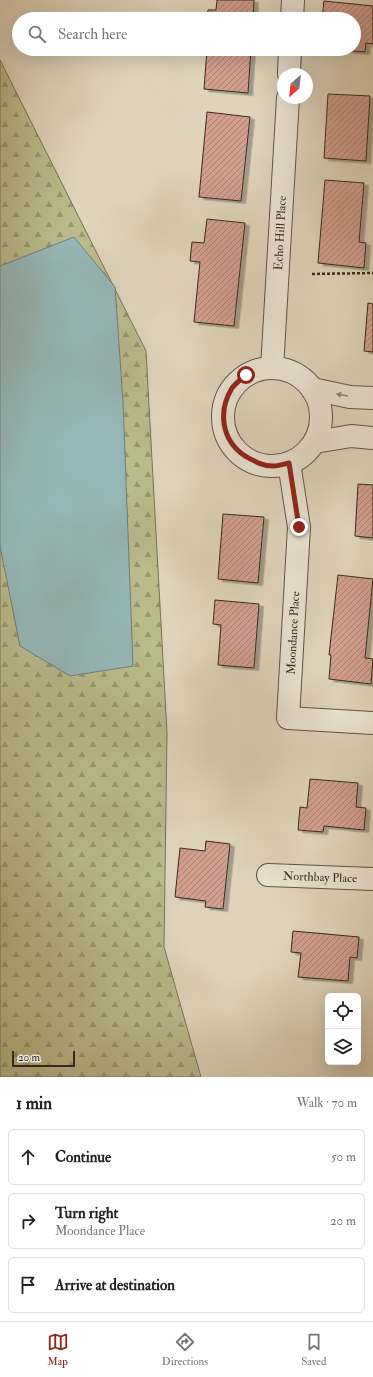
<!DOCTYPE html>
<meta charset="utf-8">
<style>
body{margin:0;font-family:"IM FELL Double Pica",serif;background:#f2f2f2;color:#222}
.controls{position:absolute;right:12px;bottom:12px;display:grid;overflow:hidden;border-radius:6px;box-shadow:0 4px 16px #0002}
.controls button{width:36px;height:36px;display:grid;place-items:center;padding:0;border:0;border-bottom:1px solid #e0e0e0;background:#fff;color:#222;font:20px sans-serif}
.compass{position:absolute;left:277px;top:68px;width:36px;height:36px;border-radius:50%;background:#fff;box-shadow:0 4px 16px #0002;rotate:207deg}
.scale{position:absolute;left:12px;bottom:10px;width:63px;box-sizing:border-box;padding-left:4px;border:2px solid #342a20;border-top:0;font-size:11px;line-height:14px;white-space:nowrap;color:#342a20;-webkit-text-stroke:3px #eae3d3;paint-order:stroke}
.stop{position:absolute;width:12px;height:12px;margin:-9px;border:3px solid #8f2418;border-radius:50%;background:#fff}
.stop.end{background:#8f2418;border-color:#fff;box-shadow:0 1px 4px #0008}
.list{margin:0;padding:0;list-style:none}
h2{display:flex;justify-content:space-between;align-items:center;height:52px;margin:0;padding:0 16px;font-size:17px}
h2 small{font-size:13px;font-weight:400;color:#767676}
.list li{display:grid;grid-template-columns:26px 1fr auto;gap:12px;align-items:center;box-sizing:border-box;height:56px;margin:0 8px 8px;padding:0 8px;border:1px solid #e0e0e0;border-radius:6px}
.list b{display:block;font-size:15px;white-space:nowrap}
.list p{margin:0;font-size:13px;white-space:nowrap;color:#767676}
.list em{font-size:13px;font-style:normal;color:#767676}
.icon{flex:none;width:22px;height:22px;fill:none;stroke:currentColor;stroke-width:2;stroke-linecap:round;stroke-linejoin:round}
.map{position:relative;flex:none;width:373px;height:1077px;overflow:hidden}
.search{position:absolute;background:#fff;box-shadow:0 4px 16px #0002;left:12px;right:12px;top:12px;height:44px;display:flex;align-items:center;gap:10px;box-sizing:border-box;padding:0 14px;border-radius:22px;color:#767676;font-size:15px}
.sheet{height:244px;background:#fff}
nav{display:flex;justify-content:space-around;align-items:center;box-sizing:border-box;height:56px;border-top:1px solid #e0e0e0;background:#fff;font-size:11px;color:#767676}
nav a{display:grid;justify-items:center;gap:2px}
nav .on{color:#8f2418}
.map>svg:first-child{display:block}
.forest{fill:url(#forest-firs);stroke:#777256}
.water{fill:#95b7b7;stroke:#6e7f7b}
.building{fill:url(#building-hatch);stroke:#342a20;filter:url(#shadow)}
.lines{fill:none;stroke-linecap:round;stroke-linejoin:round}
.street-casing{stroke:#5f5447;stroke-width:24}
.path{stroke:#342a20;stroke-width:2.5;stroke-dasharray:3 2;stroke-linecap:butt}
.street{stroke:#eae3d3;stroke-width:22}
.oneway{fill:#8f867a}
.route{stroke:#8f2418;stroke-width:5}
.labels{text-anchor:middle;stroke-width:3;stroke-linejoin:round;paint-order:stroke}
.street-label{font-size:12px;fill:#342a20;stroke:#eae3d3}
</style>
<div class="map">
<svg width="373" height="1077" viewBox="0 0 373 1077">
<defs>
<pattern id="forest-firs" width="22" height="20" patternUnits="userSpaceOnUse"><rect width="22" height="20" fill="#baba8b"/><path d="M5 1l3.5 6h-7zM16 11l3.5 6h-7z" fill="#989771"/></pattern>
<pattern id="building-hatch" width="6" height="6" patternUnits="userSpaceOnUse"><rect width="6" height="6" fill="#d29f8f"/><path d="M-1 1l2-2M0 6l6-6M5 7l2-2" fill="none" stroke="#ab8274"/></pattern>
<filter id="shadow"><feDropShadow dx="4.5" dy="2.5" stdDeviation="0" flood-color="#0004"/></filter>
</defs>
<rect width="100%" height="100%" fill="#dfd4bb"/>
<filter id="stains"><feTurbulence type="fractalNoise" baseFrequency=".005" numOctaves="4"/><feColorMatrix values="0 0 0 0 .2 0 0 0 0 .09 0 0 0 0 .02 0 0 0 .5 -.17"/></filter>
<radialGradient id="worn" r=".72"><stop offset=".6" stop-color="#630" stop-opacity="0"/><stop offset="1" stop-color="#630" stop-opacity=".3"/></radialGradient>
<polygon class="forest" points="0,60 146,351 167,733 164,947 201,1077 0,1077"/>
<polygon class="water" points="74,237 115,287 123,401 133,666 70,676 20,646 0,546 0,266"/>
<g class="building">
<polygon points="217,0 254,0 253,19 207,19 208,10 216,10"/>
<polygon points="324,1 373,6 373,44 366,43 365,52 341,50 354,49 354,19 322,19"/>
<polygon points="207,49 251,49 248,93 204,89"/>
<polygon points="328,94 370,96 366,161 324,158"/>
<polygon points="207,112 250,117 241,201 199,197"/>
<polygon points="325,180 364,183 359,242 366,243 364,268 318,263"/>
<polygon points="207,219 245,223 234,326 194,322 200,262 190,261 192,242 204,243"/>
<polygon points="368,303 373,304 373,352 364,351"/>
<polygon points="358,484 373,485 373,538 355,536"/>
<polygon points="223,514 264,517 258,583 218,579"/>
<polygon points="338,575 373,579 365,658 373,659 371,684 329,679 331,655 329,655"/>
<polygon points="215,600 259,604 254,668 218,665 221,625 213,624"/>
<polygon points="310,779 358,783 356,807 366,808 364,830 324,826 323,832 298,830 300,807 307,808"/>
<polygon points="206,841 230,844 223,909 205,907 206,901 175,897 180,848 205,851"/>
<polygon points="293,931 359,937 357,958 350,957 348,981 298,977 301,953 291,952"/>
</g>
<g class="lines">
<defs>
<g id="street">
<polyline points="292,19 293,0"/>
<polyline points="289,74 290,49"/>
<polyline points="272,368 288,98"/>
<circle cx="272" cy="417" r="49"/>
<polyline points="312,389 350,397 373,398"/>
<polyline points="315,442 351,436 373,438"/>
<polyline points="289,463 299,527 288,718 373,723"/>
<polyline points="268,875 373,879"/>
</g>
</defs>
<use href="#street" class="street-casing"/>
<polyline class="path" points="312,274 373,273"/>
<use href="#street" class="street"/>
</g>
<defs><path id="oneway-solid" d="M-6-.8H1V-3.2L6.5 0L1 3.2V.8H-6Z"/></defs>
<use class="oneway" href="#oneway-solid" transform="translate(342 395) rotate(-169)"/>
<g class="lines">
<path class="route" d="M246 375C241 379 236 383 232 388 218 411 221 440 245 456 254 461 262 466 273 466 278 466 284 464 289 463L299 527"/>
</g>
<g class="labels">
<g class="street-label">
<text transform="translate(280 233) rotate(-87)" y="4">Echo Hill Place</text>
<text transform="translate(293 633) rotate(-87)" y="4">Moondance Place</text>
<text transform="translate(320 877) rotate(2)" y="4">Northbay Place</text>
</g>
</g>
<rect width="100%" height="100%" filter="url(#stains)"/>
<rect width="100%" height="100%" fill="url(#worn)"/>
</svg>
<div class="controls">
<button><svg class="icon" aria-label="locate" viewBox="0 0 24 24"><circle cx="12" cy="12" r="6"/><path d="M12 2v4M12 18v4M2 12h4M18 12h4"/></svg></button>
<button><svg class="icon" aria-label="layers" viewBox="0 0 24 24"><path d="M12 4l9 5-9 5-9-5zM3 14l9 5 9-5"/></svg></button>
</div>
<svg class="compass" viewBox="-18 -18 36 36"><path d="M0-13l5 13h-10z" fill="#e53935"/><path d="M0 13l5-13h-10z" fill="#767676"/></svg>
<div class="scale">20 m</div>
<div class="stop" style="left:246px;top:375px"></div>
<div class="stop end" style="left:299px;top:527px"></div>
<div class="search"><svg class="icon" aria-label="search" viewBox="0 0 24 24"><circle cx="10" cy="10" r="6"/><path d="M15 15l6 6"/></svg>Search here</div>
</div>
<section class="sheet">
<h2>1 min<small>Walk · 70 m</small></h2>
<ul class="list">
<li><svg class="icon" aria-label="ahead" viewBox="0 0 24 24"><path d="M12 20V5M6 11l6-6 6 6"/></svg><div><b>Continue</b></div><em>50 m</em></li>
<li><svg class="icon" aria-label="right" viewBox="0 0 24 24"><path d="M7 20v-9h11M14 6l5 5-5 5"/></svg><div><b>Turn right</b><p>Moondance Place</p></div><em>20 m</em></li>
<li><svg class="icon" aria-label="arrive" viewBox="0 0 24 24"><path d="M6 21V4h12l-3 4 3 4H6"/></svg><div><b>Arrive at destination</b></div></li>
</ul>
</section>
<nav>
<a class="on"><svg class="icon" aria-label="map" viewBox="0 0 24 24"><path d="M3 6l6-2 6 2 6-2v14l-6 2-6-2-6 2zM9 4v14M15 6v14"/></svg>Map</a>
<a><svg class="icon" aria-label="directions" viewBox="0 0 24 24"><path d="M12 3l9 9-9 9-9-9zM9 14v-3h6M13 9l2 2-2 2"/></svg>Directions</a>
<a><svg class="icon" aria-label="saved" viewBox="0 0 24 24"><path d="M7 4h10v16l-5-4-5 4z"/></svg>Saved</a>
</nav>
